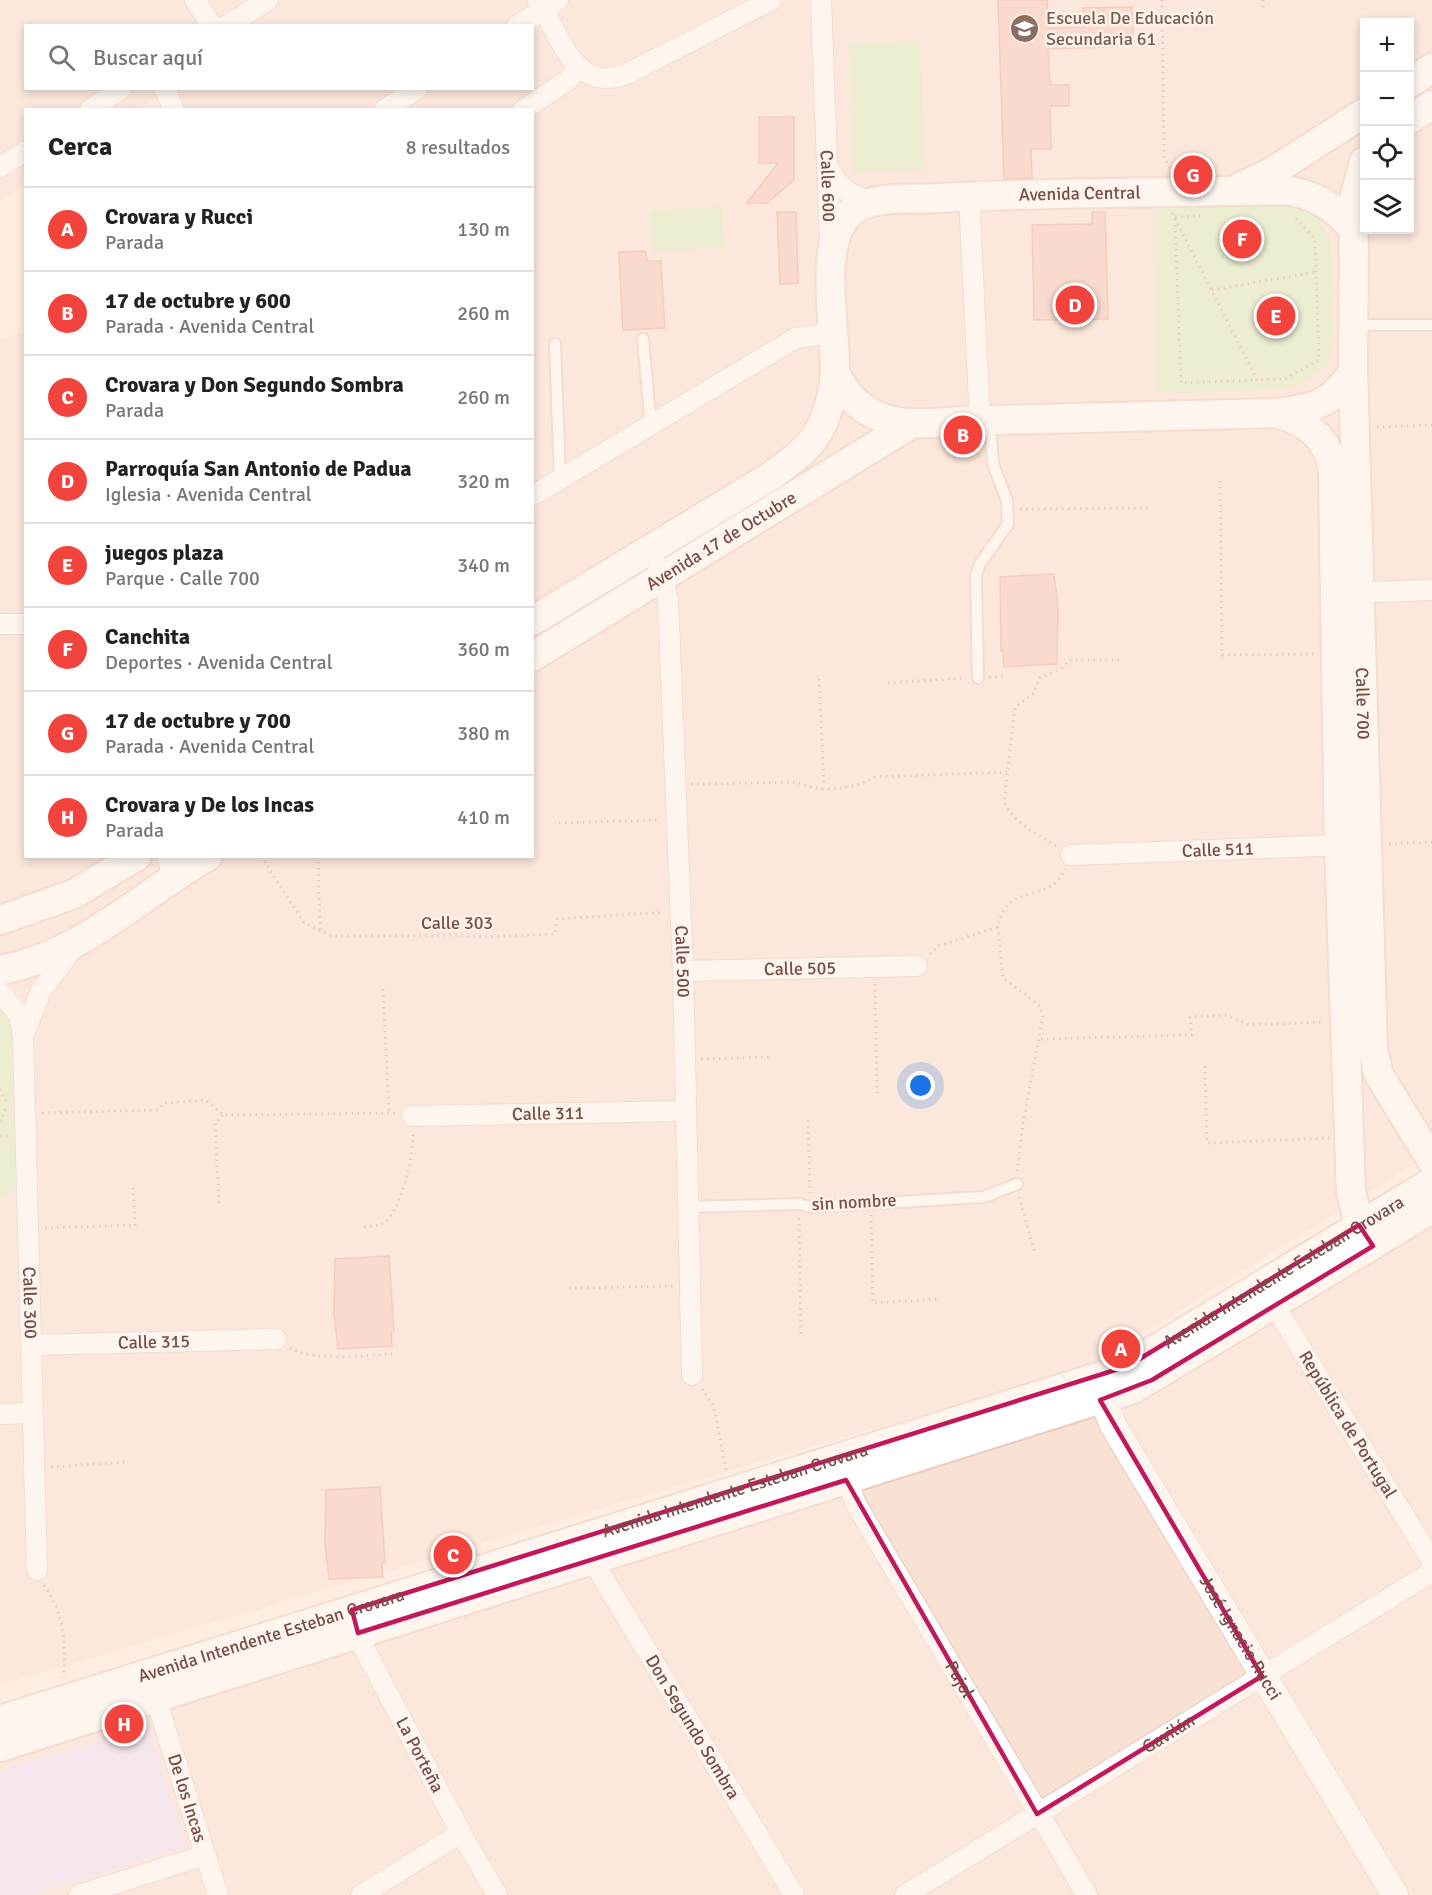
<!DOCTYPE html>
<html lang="es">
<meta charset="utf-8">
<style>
body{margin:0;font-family:Signika,sans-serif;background:#f2f2f2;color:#222}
.controls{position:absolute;right:18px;top:18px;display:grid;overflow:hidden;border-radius:0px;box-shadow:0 3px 9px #0003}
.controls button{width:54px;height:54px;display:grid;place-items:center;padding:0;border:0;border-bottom:2px solid #e0e0e0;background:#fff;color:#222;font:30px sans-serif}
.you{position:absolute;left:921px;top:1086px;width:21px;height:21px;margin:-15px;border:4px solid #fff;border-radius:50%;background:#1a73e8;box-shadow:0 0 0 9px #1a73e833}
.badge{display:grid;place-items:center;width:39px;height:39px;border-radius:50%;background:#f2443c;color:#fff;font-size:20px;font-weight:700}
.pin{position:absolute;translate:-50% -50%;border:3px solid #fff;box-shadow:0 2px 6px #0006}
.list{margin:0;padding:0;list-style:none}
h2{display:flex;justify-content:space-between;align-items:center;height:78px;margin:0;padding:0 24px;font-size:26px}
h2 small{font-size:20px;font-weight:400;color:#767676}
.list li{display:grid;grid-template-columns:39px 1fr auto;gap:18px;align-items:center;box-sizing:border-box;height:84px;padding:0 24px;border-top:2px solid #e0e0e0}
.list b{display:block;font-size:22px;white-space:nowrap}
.list p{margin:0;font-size:20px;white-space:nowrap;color:#767676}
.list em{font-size:20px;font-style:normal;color:#767676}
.icon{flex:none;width:33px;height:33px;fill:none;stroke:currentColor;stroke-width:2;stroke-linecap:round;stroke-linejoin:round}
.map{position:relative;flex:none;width:1432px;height:1895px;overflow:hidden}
.search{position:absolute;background:#fff;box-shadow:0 3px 9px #0003;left:24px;top:24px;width:510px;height:66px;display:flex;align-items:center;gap:15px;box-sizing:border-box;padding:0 21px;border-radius:0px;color:#767676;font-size:22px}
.panel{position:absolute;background:#fff;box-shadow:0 3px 9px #0003;left:24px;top:108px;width:510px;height:750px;border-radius:0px}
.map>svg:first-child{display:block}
.residential{fill:#f8e0d2;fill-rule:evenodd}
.education{fill:#ebdefa}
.green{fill:#d9edbe}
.building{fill:#f6c4b6;stroke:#eaa695;stroke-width:1.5}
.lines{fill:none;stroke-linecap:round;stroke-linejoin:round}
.service-casing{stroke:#e5cabf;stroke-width:14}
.minor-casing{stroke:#e5cabf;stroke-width:22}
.tertiary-casing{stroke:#e5cabf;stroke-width:28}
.secondary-casing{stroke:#ebc9bb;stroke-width:32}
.path{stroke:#daa799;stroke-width:3;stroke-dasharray:1.5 4.5;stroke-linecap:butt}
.service{stroke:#fff;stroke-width:10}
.minor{stroke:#fff;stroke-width:20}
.tertiary{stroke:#fff;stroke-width:26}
.secondary{stroke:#fff;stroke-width:28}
.marked{fill:none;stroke:#c2185b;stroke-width:4.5;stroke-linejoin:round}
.labels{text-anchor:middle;stroke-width:5;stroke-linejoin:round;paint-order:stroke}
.education-label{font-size:18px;fill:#785e54;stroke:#fff2e9;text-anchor:start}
.street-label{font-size:18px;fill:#774f46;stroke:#fff2e9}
</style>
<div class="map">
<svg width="1432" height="1895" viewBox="0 0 1432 1895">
<rect width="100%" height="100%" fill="#feede1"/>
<g class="residential">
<path d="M0 0H1432V1153L1094 1364 0 1685V338L25 332 26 856H532V110H167L157 96 138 109 26 110 25 185 0 202ZM1364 22H1410V230H1364ZM26 26H532V88H26Z"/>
<polygon points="1432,1223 1432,1895 0,1895 0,1760 1137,1399 1182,1377"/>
</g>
<polygon class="education" points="149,1726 186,1847 28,1895 0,1895 0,1771"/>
<g class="green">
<polygon points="920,41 925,169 853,172 849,43"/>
<polygon points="1300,202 1317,213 1330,241 1335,331 1327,365 1306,381 1284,390 1156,392 1155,203"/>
<polygon points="721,206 724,247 653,252 650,211"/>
<polygon points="0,1004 8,1014 16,1033 17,1188 5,1198 0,1198"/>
</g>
<g class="building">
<polygon points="998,0 1047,0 1048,28 1084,27 1083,8 1132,7 1133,46 1048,49 1050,85 1069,85 1069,106 1050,106 1051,149 1031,149 1032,178 1004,179"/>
<polygon points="759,117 794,117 794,180 767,203 747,203 778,163 759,163"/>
<polygon points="777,212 796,212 798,283 780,284"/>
<polygon points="1092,212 1105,212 1108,319 1034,320 1032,225 1092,224"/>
<polygon points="646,251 647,261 661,261 665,328 623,330 619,252"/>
<polygon points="1054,574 1058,608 1057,664 1004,667 1003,650 1001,651 1000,577"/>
<polygon points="389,1256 394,1332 391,1332 392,1346 338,1349 334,1314 335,1259"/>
<polygon points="380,1487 385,1563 382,1563 383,1577 329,1579 325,1544 326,1490"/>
</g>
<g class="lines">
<defs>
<g id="service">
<polyline points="1354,325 1432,325"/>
<polyline points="643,339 650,416 655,422"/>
<polyline points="555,344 560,479"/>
<polyline points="978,678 976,576 980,564 1008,524 1007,501 993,464 990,420"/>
<polyline points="688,1207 799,1204 810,1207 984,1197 1017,1184"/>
</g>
<g id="minor">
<polyline points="195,0 212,26"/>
<path d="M538 0C561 37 575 96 629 73L771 0"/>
<path id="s1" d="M821 0 830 244"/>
<polyline points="226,26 268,0"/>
<polyline points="517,26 558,0"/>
<polyline points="164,88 174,110"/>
<polyline points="90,110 122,88"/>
<polyline points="384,110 418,88"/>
<polyline points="523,110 568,80 578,68"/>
<polyline points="0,167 26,151"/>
<path d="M828 167C840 190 851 197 876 202"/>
<polyline points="969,196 980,420"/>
<polyline points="532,496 796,338 833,333"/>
<path id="s2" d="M659 567 668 600 683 971 692 1375"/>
<polyline points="1349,593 1432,590"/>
<polyline points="0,624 26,624"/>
<path id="s3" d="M1071 855 1350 845"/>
<polyline points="167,856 173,877"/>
<path id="s4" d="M683 971 917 966"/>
<path id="s5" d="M0 992 19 1015 23 1036 37 1570"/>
<polyline points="23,1036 41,991 75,945"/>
<path id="s6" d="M412 1116 685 1111"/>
<path id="s7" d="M1268 1295 1432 1561"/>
<path id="s8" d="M31 1345 276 1339"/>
<polyline points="0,1414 31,1413"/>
<path id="s9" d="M843 1468 856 1504 1087 1895"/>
<path id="s10" d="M592 1560 794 1895"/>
<path id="s11" d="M355 1622 363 1646 461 1833 497 1895"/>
<path id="s12" d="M156 1699 218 1895"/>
<polyline points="79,1895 205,1855"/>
<polyline points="361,1895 461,1833"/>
<path id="s13" d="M905 1895 1432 1572"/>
</g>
<g id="tertiary">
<path id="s14" d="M1094 1381 1114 1427 1395 1895"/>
</g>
<g id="secondary">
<polyline points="1410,83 1432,68"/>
<polyline points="1410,119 1432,105"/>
<path id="s15" d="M1364 162 1354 199 1353 371 1373 1050 1379 1075 1432 1161"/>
<polyline points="1240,187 1272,172 1364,113"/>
<path d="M835 373C863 430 908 425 962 421L1277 413C1314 408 1333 404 1353 371"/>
<path d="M1277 413C1307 422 1329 438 1333 471L1339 846 1351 1191 1359 1225 1369 1241"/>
<path id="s16" d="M532 621 771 476C787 464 804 453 815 437 827 420 834 392 835 372 837 330 813 233 857 208 879 195 914 200 938 198 1053 192 1168 193 1283 190 1312 193 1335 206 1353 229"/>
<path id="s17" d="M532 657 911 424"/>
<polyline points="0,920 74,894 137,856"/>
<path d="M0 970C80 956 140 896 208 856"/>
<path id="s18" d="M0 1720 1114 1372 1128 1366 1432 1182"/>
<polyline points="0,1747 1133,1389 1432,1209"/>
</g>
</defs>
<use href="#service" class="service-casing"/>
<use href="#minor" class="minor-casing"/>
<use href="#tertiary" class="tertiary-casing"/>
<use href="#secondary" class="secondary-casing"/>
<g class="path">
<polyline points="1162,0 1164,157 1171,170"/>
<polyline points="1263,0 1263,8"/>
<polyline points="1172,213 1257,380 1285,379 1319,360 1315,239 1294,216"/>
<polyline points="1175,217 1203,216"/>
<polyline points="1175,219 1181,383 1256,380"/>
<polyline points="1212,290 1316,272"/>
<polyline points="1377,427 1432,425"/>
<polyline points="1220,481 1222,655 1315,654"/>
<polyline points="1020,509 1152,508"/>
<polyline points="989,677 1005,676"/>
<polyline points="819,679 824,787"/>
<polyline points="888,683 965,678"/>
<path d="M691 784 797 782C819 794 854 789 875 777L1007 772"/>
<polyline points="559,823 660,820"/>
<polyline points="1389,844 1432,842"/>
<path d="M1056 846C1036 833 1015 824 1004 802L1015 707 1033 694 1040 678 1061 669 1069 660H1122"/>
<polyline points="261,856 304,923 332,936 461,935 479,937 555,934 557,919 663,912"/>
<polyline points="318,856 320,931"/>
<polyline points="998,927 1003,978 1040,1006 1043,1016 1023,1123 1017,1173"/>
<path d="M930 954 938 946 998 927C1007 880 1049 906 1065 869"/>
<polyline points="875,984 877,1093"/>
<polyline points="383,989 389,1112"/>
<polyline points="1041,1039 1192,1035 1190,1017 1225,1015 1250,1025 1323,1022"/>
<polyline points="701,1059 770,1057"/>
<polyline points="1205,1066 1207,1143 1329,1138"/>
<polyline points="0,1089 6,1101"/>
<polyline points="42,1113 157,1110 165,1103 206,1100 223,1115 395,1113"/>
<polyline points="808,1120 810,1193"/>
<polyline points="0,1122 6,1107"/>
<polyline points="0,1136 9,1136"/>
<polyline points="1019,1197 1035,1253"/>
<polyline points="219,1203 215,1122 223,1115"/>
<polyline points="871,1215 873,1303 940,1299"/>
<polyline points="799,1218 801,1336"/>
<path d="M364 1227 381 1225C402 1213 414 1154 413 1132"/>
<polyline points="45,1228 135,1225 133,1188"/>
<polyline points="569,1288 673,1286"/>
<path d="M290 1348C311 1362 366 1355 392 1354"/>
<polyline points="702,1389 714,1406 726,1470"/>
<polyline points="51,1467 125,1462"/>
<path d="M44 1585C66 1620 65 1638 64 1678"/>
</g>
<use href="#service" class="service"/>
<use href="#minor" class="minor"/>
<use href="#tertiary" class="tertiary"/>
<use href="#secondary" class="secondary"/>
</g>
<path d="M0 0H1432V1895H0ZM1359 1225 1373 1246 1152 1380 1100 1400 1262 1676 1037 1814 846 1480 358 1633 352 1610 1128 1366Z" fill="#feede1" fill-opacity=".55" fill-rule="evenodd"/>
<path class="marked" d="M1359 1225 1373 1246 1152 1380 1100 1400 1262 1676 1037 1814 846 1480 358 1633 352 1610 1128 1366Z"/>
<defs>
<symbol id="school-disc" viewBox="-11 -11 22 22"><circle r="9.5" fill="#8d6e63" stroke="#fff2e9"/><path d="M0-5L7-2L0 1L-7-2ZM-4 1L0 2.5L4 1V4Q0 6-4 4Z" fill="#fff"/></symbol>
</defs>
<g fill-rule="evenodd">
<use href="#school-disc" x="1008" y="12" width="33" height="33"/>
</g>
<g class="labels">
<g class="education-label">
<text x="1046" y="24">Escuela De Educación<tspan x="1046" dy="21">Secundaria 61</tspan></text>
</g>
<g class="street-label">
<text dy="6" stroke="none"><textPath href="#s1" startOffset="186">Calle 600</textPath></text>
<text dy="6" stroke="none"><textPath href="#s16" startOffset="804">Avenida Central</textPath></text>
<text dy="6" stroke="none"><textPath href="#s17" startOffset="222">Avenida 17 de Octubre</textPath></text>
<text dy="6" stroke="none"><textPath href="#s15" startOffset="543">Calle 700</textPath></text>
<text dy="6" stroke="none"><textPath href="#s3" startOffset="147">Calle 511</textPath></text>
<text x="457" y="929">Calle 303</text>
<text dy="6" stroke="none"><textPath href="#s2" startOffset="396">Calle 500</textPath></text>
<text dy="6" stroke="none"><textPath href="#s4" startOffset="117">Calle 505</textPath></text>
<text dy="6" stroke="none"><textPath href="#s6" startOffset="136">Calle 311</textPath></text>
<text transform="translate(854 1202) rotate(-3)" y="6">sin nombre</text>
<text dy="6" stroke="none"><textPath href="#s18" startOffset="1364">Avenida Intendente Esteban Crovara</textPath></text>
<text dy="6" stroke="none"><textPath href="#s5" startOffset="318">Calle 300</textPath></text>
<text dy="6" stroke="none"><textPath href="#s8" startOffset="123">Calle 315</textPath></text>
<text dy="6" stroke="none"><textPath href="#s7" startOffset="152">República de Portugal</textPath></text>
<text dy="6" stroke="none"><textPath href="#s18" startOffset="770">Avenida Intendente Esteban Crovara</textPath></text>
<text dy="6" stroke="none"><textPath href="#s18" startOffset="284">Avenida Intendente Esteban Crovara</textPath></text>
<text dy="6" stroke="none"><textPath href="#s14" startOffset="296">José Ignacio Rucci</textPath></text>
<text dy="6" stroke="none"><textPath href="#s9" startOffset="242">Pujol</textPath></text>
<text dy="6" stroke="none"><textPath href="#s10" startOffset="195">Don Segundo Sombra</textPath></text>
<text dy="6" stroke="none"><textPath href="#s13" startOffset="309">Gavilán</textPath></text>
<text dy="6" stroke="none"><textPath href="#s11" startOffset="148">La Porteña</textPath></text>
<text dy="6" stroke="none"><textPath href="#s12" startOffset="104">De los Incas</textPath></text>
</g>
</g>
</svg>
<div class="controls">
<button>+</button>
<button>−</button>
<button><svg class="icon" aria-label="locate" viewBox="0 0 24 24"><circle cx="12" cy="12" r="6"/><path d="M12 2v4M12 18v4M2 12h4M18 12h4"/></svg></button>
<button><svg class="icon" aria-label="layers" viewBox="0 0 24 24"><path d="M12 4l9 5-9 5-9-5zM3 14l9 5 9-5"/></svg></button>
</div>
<div class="you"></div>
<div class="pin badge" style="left:1121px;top:1349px">A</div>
<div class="pin badge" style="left:963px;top:435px">B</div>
<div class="pin badge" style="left:453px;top:1555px">C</div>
<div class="pin badge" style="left:1075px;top:305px">D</div>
<div class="pin badge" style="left:1276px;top:316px">E</div>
<div class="pin badge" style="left:1242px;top:239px">F</div>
<div class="pin badge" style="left:1193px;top:175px">G</div>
<div class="pin badge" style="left:124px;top:1724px">H</div>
<div class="search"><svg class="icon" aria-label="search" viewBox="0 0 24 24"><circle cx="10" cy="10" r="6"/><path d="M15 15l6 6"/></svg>Buscar aquí</div>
<section class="panel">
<h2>Cerca<small>8 resultados</small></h2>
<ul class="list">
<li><span class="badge">A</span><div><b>Crovara y Rucci</b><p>Parada</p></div><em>130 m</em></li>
<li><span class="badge">B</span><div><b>17 de octubre y 600</b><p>Parada · Avenida Central</p></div><em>260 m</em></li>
<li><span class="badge">C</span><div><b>Crovara y Don Segundo Sombra</b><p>Parada</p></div><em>260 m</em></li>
<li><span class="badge">D</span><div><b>Parroquía San Antonio de Padua</b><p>Iglesia · Avenida Central</p></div><em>320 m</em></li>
<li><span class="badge">E</span><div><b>juegos plaza</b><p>Parque · Calle 700</p></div><em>340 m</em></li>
<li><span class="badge">F</span><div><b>Canchita</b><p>Deportes · Avenida Central</p></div><em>360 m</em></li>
<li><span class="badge">G</span><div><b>17 de octubre y 700</b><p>Parada · Avenida Central</p></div><em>380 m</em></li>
<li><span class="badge">H</span><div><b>Crovara y De los Incas</b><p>Parada</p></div><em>410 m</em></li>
</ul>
</section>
</div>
